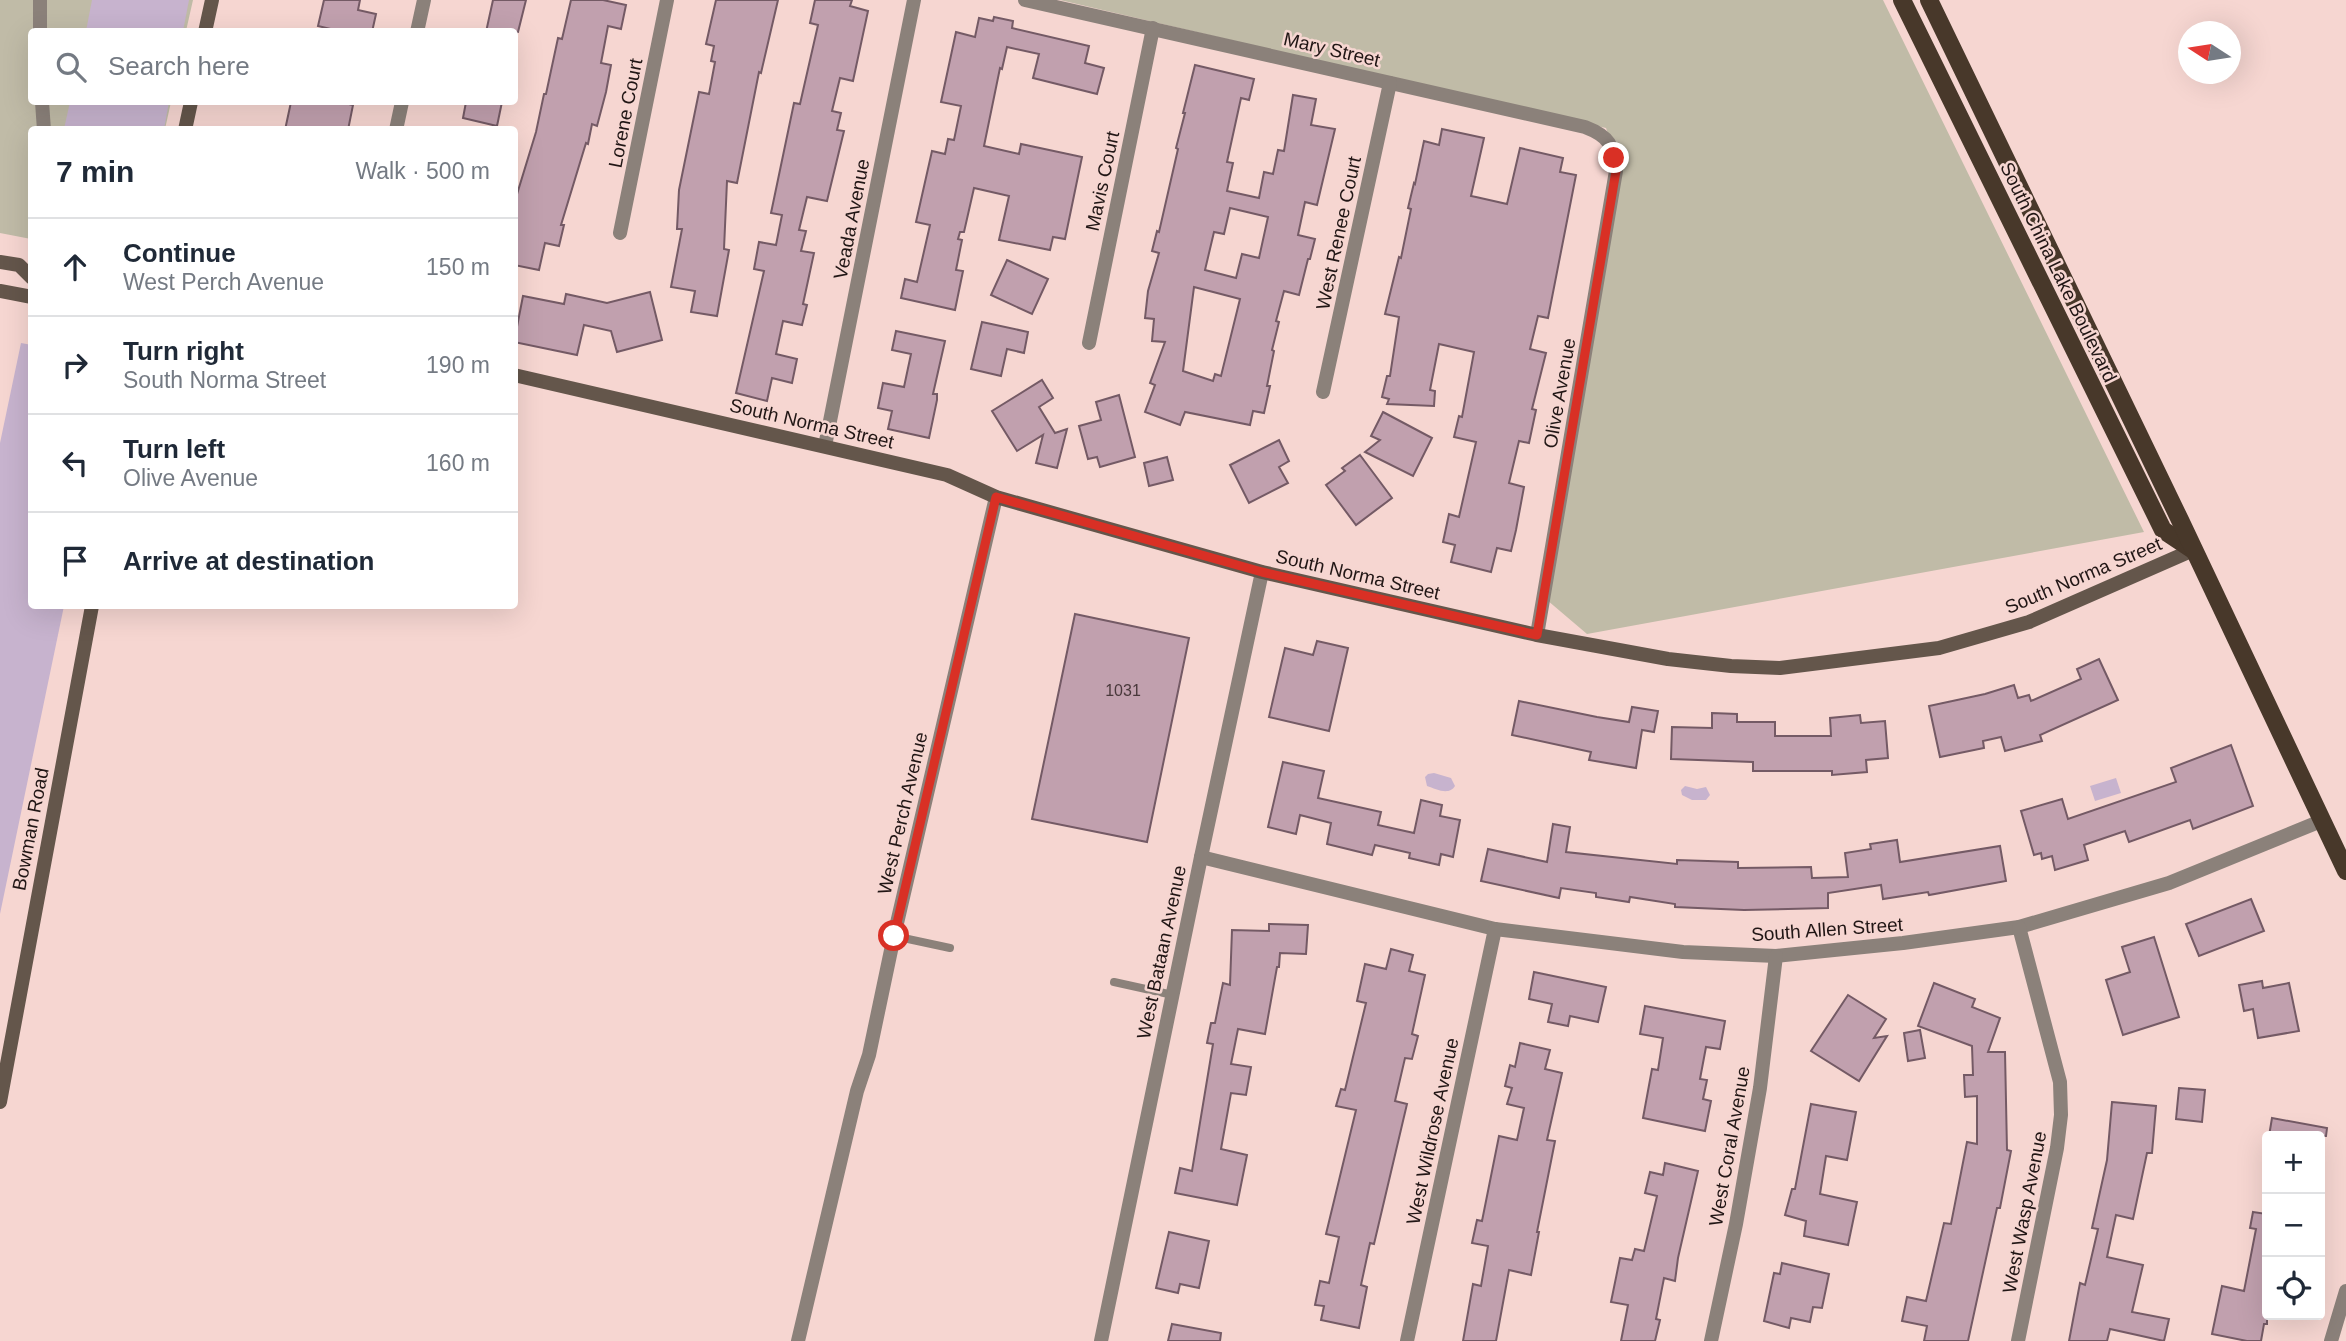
<!DOCTYPE html>
<meta charset="utf-8">
<style>
body{margin:0;font-family:Arial,sans-serif;background:#f2f2f3;color:#1f2937}
.controls{position:absolute;right:21px;bottom:21px;display:grid;overflow:hidden;border-radius:7px;box-shadow:0 7px 28px #0002}
.controls button{width:63px;height:63px;display:grid;place-items:center;padding:0;border:0;border-bottom:2px solid #e0e1e3;background:#fff;color:#1f2937;font:35px sans-serif}
.compass{position:absolute;left:2178px;top:21px;width:63px;height:63px;border-radius:50%;background:#fff;box-shadow:0 7px 28px #0002;rotate:282deg}
.stop{position:absolute;width:21px;height:21px;margin:-16px;border:5px solid #d93025;border-radius:50%;background:#fff}
.stop.end{background:#d93025;border-color:#fff;box-shadow:0 2px 7px #0008}
.list{margin:0;padding:0;list-style:none}
h2{display:flex;justify-content:space-between;align-items:center;height:91px;margin:0;padding:0 28px;font-size:30px}
h2 small{font-size:23px;font-weight:400;color:#747a83}
.list li{display:grid;grid-template-columns:46px 1fr auto;gap:21px;align-items:center;box-sizing:border-box;height:98px;padding:0 28px;border-top:2px solid #e0e1e3}
.list b{display:block;font-size:26px;white-space:nowrap}
.list p{margin:0;font-size:23px;white-space:nowrap;color:#747a83}
.list em{font-size:23px;font-style:normal;color:#747a83}
.icon{flex:none;width:38px;height:38px;fill:none;stroke:currentColor;stroke-width:2;stroke-linecap:round;stroke-linejoin:round}
.map{position:relative;flex:none;width:2346px;height:1341px;overflow:hidden}
.search{position:absolute;background:#fff;box-shadow:0 7px 28px #0002;left:28px;top:28px;width:490px;height:77px;display:flex;align-items:center;gap:18px;box-sizing:border-box;padding:0 24px;border-radius:7px;color:#747a83;font-size:26px}
.panel{position:absolute;background:#fff;box-shadow:0 7px 28px #0002;left:28px;top:126px;width:490px;height:483px;border-radius:7px}
.map>svg:first-child{display:block}
.green{fill:#c0bba7}
.water{fill:#c7b3ce}
.building{fill:#c1a0ae;stroke:#745a65;stroke-width:2;fill-rule:evenodd}
.lines{fill:none;stroke-linecap:round;stroke-linejoin:round}
.lane{stroke:#8b817a;stroke-width:8}
.street{stroke:#8b817a;stroke-width:14}
.secondary{stroke:#64564b;stroke-width:14}
.primary{stroke:#48382a;stroke-width:18}
.route{stroke:#d93025;stroke-width:9}
.labels{text-anchor:middle;stroke-width:5;stroke-linejoin:round;paint-order:stroke}
.number-label{font-size:16px;fill:#49383b}
.street-label{font-size:19px;fill:#211615;stroke:#f6d6d1}
</style>
<div class="map">
<svg width="2346" height="1341" viewBox="0 0 2346 1341">
<rect width="100%" height="100%" fill="#f6d6d1"/>
<g class="green">
<polygon points="0,0 193,0 186,31 32,32 32,102 171,102 165,129 32,130 31,239 0,233"/>
<polygon points="1060,0 1883,0 2144,532 1587,634 1547,600 1615,154 1606,128"/>
</g>
<g class="water">
<polygon points="92,0 189,0 183,31 86,31"/>
<polygon points="70,102 169,102 164,129 64,129"/>
<polygon points="21,343 32,345 32,606 64,606 0,914 0,443"/>
<path d="M1434 773 1451 778 1455 786C1449 796 1436 789 1427 786L1425 777 1428 774Z"/>
<polygon points="2116,778 2121,793 2095,801 2090,786"/>
<polygon points="1685,786 1697,789 1706,787 1710,795 1706,800 1692,800 1682,795 1681,790"/>
</g>
<g class="building">
<polygon points="324,0 360,0 358,10 376,14 372,32 343,32 318,26"/>
<polygon points="493,0 526,0 518,32 486,32"/>
<polygon points="571,0 603,0 626,5 621,29 608,26 601,63 611,65 606,92 597,126 592,124 588,144 586,143 561,225 564,225 559,246 545,243 539,270 514,265 514,204 536,132 544,94 546,94 558,38 562,39"/>
<polygon points="716,0 778,0 761,73 759,72 737,183 727,181 724,249 729,250 717,316 691,312 695,291 671,287 682,229 677,229 679,190 699,92 709,94 715,62 711,61 714,46 706,44"/>
<polygon points="815,0 852,0 850,6 868,11 853,81 840,78 832,111 841,113 837,130 844,131 827,201 807,197 799,230 806,231 801,251 814,253 803,304 807,305 802,325 783,321 776,354 797,359 792,383 772,378 767,401 736,393 764,271 754,269 759,242 776,245 782,215 771,213 794,103 800,104 818,25 810,23"/>
<polygon points="994,17 1013,21 1012,28 1089,46 1085,63 1104,68 1097,94 1033,78 1039,54 1007,47 1002,69 1000,68 984,146 1019,154 1021,144 1082,157 1065,239 1053,237 1050,250 999,240 1009,196 974,188 964,232 960,232 958,239 962,240 956,270 963,271 955,310 901,298 905,279 917,282 930,225 916,222 932,151 945,154 948,139 954,140 961,106 941,102 956,32 975,37 979,18 993,21"/>
<path d="M1195 65 1254 79 1249 100 1241 98 1227 162 1233 163 1227 191 1259 198 1264 172 1273 174 1278 150 1284 151 1293 95 1316 99 1311 125 1335 129 1317 205 1305 202 1298 235 1315 239 1310 259H1308L1299 295 1284 291 1276 321 1279 322 1272 350 1274 351 1267 386H1270L1264 413 1253 411 1250 425 1185 412 1180 425 1145 412 1155 385 1150 383 1165 342 1152 341 1154 319 1145 318 1148 291 1159 253 1152 251 1157 231 1159 232 1178 149 1176 148 1185 113H1183ZM1230 208 1268 217 1259 258 1242 254 1236 278 1205 270 1214 232 1224 234ZM1194 287 1240 299 1221 376 1215 374 1213 381 1183 371Z"/>
<polygon points="291,102 340,102 353,105 348,130 285,130"/>
<polygon points="466,102 502,102 497,126 463,118"/>
<polygon points="1442,129 1484,138 1471,196 1476,197 1507,204 1520,148 1563,158 1560,172 1576,175 1548,318 1538,316 1530,349 1546,353 1532,409 1536,410 1529,443 1519,441 1509,483 1524,487 1516,530 1511,551 1497,548 1491,572 1451,562 1455,545 1443,542 1449,514 1459,517 1476,442 1454,437 1459,416 1462,417 1474,352 1439,344 1430,390 1435,391 1434,406 1387,404 1389,399 1382,397 1387,376 1390,376 1399,317 1385,314 1399,257 1401,258 1411,209 1408,208 1414,183 1415,184 1424,141 1439,145"/>
<polygon points="1007,260 1048,279 1032,314 991,295"/>
<polygon points="650,292 662,340 617,352 611,331 584,325 577,355 514,342 523,296 564,304 566,294 607,303"/>
<polygon points="982,322 1028,332 1024,353 1007,349 1001,376 971,369"/>
<polygon points="896,331 945,341 933,394 937,394 937,400 929,438 888,429 892,411 878,408 883,383 904,387 911,354 892,350"/>
<polygon points="1042,380 1053,398 1039,407 1055,433 1067,429 1057,468 1036,463 1043,435 1017,451 992,411"/>
<polygon points="1119,395 1135,457 1100,467 1097,457 1088,459 1079,426 1101,420 1096,402"/>
<polygon points="1383,412 1432,438 1413,476 1365,452 1380,440 1371,436"/>
<polygon points="1279,440 1289,461 1279,467 1288,483 1249,503 1230,465"/>
<polygon points="1360,455 1392,498 1356,525 1326,485 1345,471 1342,468"/>
<polygon points="1167,457 1173,480 1149,486 1144,463"/>
<polygon points="1075,614 1189,638 1147,842 1032,819"/>
<polygon points="1317,641 1348,648 1329,731 1269,717 1285,648 1313,655"/>
<polygon points="2099,659 2118,700 2040,735 2042,741 2005,751 2001,737 1983,741 1984,748 1940,757 1929,706 1985,694 2014,685 2018,698 2029,695 2031,701 2081,679 2077,669"/>
<polygon points="1519,701 1597,717 1629,722 1632,707 1658,711 1654,732 1642,730 1636,768 1589,760 1591,752 1512,735"/>
<polygon points="1712,713 1737,714 1737,722 1775,722 1775,736 1831,736 1830,718 1860,715 1861,723 1885,721 1888,758 1866,760 1867,772 1832,775 1832,771 1753,771 1753,762 1671,759 1672,727 1712,728"/>
<polygon points="2231,745 2253,806 2193,829 2190,820 2129,842 2125,831 2084,845 2088,860 2055,870 2052,856 2042,859 2041,853 2034,855 2021,811 2062,799 2068,819 2176,782 2171,768"/>
<polygon points="1283,762 1324,771 1318,798 1381,812 1378,825 1414,833 1421,800 1442,805 1440,816 1460,820 1453,857 1441,854 1439,865 1409,858 1410,853 1375,845 1372,855 1327,844 1331,823 1300,815 1296,834 1268,827"/>
<polygon points="1553,824 1570,827 1566,852 1677,864 1677,860 1738,862 1738,868 1811,867 1812,878 1848,877 1845,853 1871,849 1870,844 1897,840 1900,862 2000,846 2006,881 1929,895 1928,892 1883,899 1881,885 1828,893 1828,908 1744,910 1675,907 1675,904 1630,897 1629,902 1596,897 1596,893 1561,888 1559,898 1481,881 1488,849 1547,862"/>
<polygon points="2251,899 2264,931 2199,956 2186,924"/>
<polygon points="1269,924 1308,925 1306,954 1280,953 1279,967 1277,967 1265,1034 1238,1029 1231,1064 1251,1067 1246,1095 1231,1093 1221,1149 1247,1155 1237,1205 1175,1193 1180,1168 1192,1171 1213,1044 1207,1043 1211,1023 1215,1023 1223,983 1230,985 1232,930 1269,931"/>
<polygon points="2154,937 2179,1017 2123,1035 2106,980 2130,972 2122,947"/>
<polygon points="1391,949 1413,955 1409,971 1425,975 1412,1034 1418,1036 1412,1059 1405,1058 1395,1101 1407,1104 1374,1244 1370,1243 1361,1285 1367,1287 1359,1328 1321,1320 1324,1306 1315,1305 1320,1281 1329,1283 1339,1237 1326,1234 1356,1110 1336,1106 1341,1089 1345,1090 1366,1003 1357,1001 1365,964 1386,969"/>
<polygon points="1534,972 1606,987 1598,1022 1570,1016 1568,1026 1548,1022 1552,1004 1529,999"/>
<polygon points="2262,981 2263,988 2289,983 2299,1031 2258,1038 2253,1009 2244,1011 2239,985"/>
<polygon points="1934,983 1975,999 1972,1007 2000,1018 1988,1052 2005,1052 2007,1150 2011,1151 2000,1208 1997,1208 1968,1341 1924,1341 1927,1326 1902,1321 1907,1297 1926,1301 1944,1223 1951,1224 1967,1142 1977,1144 1977,1096 1965,1097 1964,1075 1973,1075 1972,1046 1918,1026"/>
<polygon points="1848,995 1886,1019 1874,1038 1887,1036 1859,1081 1811,1051"/>
<polygon points="1645,1006 1725,1021 1720,1049 1706,1047 1700,1079 1707,1080 1703,1099 1711,1101 1705,1131 1643,1118 1652,1069 1658,1070 1663,1038 1640,1034"/>
<polygon points="1920,1030 1925,1058 1908,1061 1904,1033"/>
<polygon points="1520,1043 1550,1050 1545,1069 1562,1073 1547,1140 1555,1141 1537,1232 1539,1232 1531,1275 1509,1270 1496,1341 1463,1341 1473,1284 1481,1286 1488,1246 1472,1243 1477,1220 1482,1221 1499,1136 1517,1140 1524,1108 1507,1104 1512,1088 1505,1086 1510,1065 1515,1067"/>
<polygon points="2179,1088 2205,1090 2202,1122 2176,1119"/>
<polygon points="2112,1102 2156,1106 2152,1153 2147,1153 2133,1219 2116,1215 2107,1257 2143,1265 2132,1312 2169,1319 2164,1341 2110,1329 2107,1341 2069,1341 2080,1283 2085,1285 2098,1229 2092,1228 2107,1160"/>
<polygon points="1811,1104 1856,1112 1847,1160 1826,1156 1820,1194 1857,1202 1848,1245 1804,1236 1806,1221 1785,1215 1792,1189 1795,1189"/>
<polygon points="2272,1118 2327,1128 2326,1136 2269,1136"/>
<polygon points="1665,1163 1698,1171 1678,1258 1675,1281 1664,1278 1656,1319 1660,1320 1655,1341 1621,1341 1628,1305 1611,1302 1620,1258 1632,1260 1635,1249 1644,1251 1657,1196 1645,1193 1650,1172 1663,1175"/>
<polygon points="2253,1212 2267,1214 2267,1324 2264,1324 2261,1341 2247,1341 2212,1334 2222,1286 2244,1291 2256,1229 2250,1228"/>
<polygon points="1169,1232 1209,1241 1199,1288 1180,1284 1178,1293 1156,1288"/>
<polygon points="1782,1263 1829,1274 1822,1308 1813,1307 1810,1322 1791,1318 1789,1328 1764,1321 1774,1273 1780,1274"/>
<polygon points="1172,1324 1221,1333 1220,1341 1168,1341"/>
</g>
<g class="lines">
<g class="lane">
<polyline points="894,936 950,948"/>
<polyline points="1114,982 1173,995"/>
</g>
<g class="street">
<polyline points="40,0 40,32"/>
<path d="M1025 0 1585 127C1611 137 1612 145 1616 171L1537 635"/>
<polyline points="417,32 424,0"/>
<polyline points="42,102 44,130"/>
<polyline points="396,130 402,102"/>
<polyline points="620,233 667,0"/>
<polyline points="1089,343 1153,28"/>
<polyline points="1323,392 1390,83"/>
<polyline points="825,446 914,0"/>
<polyline points="1201,857 1495,929 1683,952 1776,956 1903,943 2019,927 2169,883 2321,821"/>
<polyline points="798,1341 857,1091 869,1055 894,936 996,497"/>
<polyline points="1101,1341 1201,857 1262,572"/>
<polyline points="1407,1341 1495,929"/>
<polyline points="1711,1341 1736,1224 1760,1088 1776,956"/>
<polyline points="2018,1341 2057,1148 2061,1115 2060,1082 2019,927"/>
<polyline points="2331,1341 2346,1291"/>
</g>
<g class="secondary">
<polyline points="205,32 212,0"/>
<polyline points="185,130 191,102"/>
<polyline points="0,262 19,265 32,278"/>
<polyline points="0,291 32,297"/>
<polyline points="514,375 947,475 996,497 1262,572 1537,635 1668,659 1731,666 1780,668 1939,648 2029,622 2193,550"/>
<polyline points="0,1102 92,606"/>
</g>
<g class="primary">
<polyline points="1902,0 2163,530 2193,550"/>
<polyline points="1929,0 2180,520 2346,871"/>
</g>
</g>
<g class="lines">
<polyline class="route" points="894,936 996,497 1262,572 1537,635 1616,171 1614,158"/>
</g>
<g class="labels">
<g class="number-label">
<text x="1123" y="696">1031</text>
</g>
<g class="street-label">
<text transform="translate(1332 49) rotate(13)" y="7">Mary Street</text>
<text transform="translate(625 113) rotate(-79)" y="7">Lorene Court</text>
<text transform="translate(1102 181) rotate(-78)" y="7">Mavis Court</text>
<text transform="translate(851 219) rotate(-79)" y="7">Veada Avenue</text>
<text transform="translate(1338 233) rotate(-78)" y="7">West Renee Court</text>
<text transform="translate(2059 272) rotate(64)" y="7">South China Lake Boulevard</text>
<text transform="translate(1559 393) rotate(-80)" y="7">Olive Avenue</text>
<text transform="translate(812 423) rotate(13)" y="7">South Norma Street</text>
<text transform="translate(1358 574) rotate(13)" y="7">South Norma Street</text>
<text transform="translate(2083 575) rotate(-23)" y="7">South Norma Street</text>
<text transform="translate(902 813) rotate(-77)" y="7">West Perch Avenue</text>
<text transform="translate(30 829) rotate(-79)" y="7">Bowman Road</text>
<text transform="translate(1827 929) rotate(-4)" y="7">South Allen Street</text>
<text transform="translate(1161 952) rotate(-78)" y="7">West Bataan Avenue</text>
<text transform="translate(1432 1131) rotate(-78)" y="7">West Wildrose Avenue</text>
<text transform="translate(1729 1146) rotate(-80)" y="7">West Coral Avenue</text>
<text transform="translate(2024 1212) rotate(-79)" y="7">West Wasp Avenue</text>
</g>
</g>
</svg>
<div class="controls">
<button>+</button>
<button>−</button>
<button><svg class="icon" aria-label="locate" viewBox="0 0 24 24"><circle cx="12" cy="12" r="6"/><path d="M12 2v4M12 18v4M2 12h4M18 12h4"/></svg></button>
</div>
<svg class="compass" viewBox="-18 -18 36 36"><path d="M0-13l5 13h-10z" fill="#e53935"/><path d="M0 13l5-13h-10z" fill="#747a83"/></svg>
<div class="stop" style="left:894px;top:936px"></div>
<div class="stop end" style="left:1614px;top:158px"></div>
<div class="search"><svg class="icon" aria-label="search" viewBox="0 0 24 24"><circle cx="10" cy="10" r="6"/><path d="M15 15l6 6"/></svg>Search here</div>
<section class="panel">
<h2>7 min<small>Walk · 500 m</small></h2>
<ul class="list">
<li><svg class="icon" aria-label="ahead" viewBox="0 0 24 24"><path d="M12 20V5M6 11l6-6 6 6"/></svg><div><b>Continue</b><p>West Perch Avenue</p></div><em>150 m</em></li>
<li><svg class="icon" aria-label="right" viewBox="0 0 24 24"><path d="M7 20v-9h11M14 6l5 5-5 5"/></svg><div><b>Turn right</b><p>South Norma Street</p></div><em>190 m</em></li>
<li><svg class="icon" aria-label="left" viewBox="0 0 24 24"><path d="M17 20v-9H6M10 6l-5 5 5 5"/></svg><div><b>Turn left</b><p>Olive Avenue</p></div><em>160 m</em></li>
<li><svg class="icon" aria-label="arrive" viewBox="0 0 24 24"><path d="M6 21V4h12l-3 4 3 4H6"/></svg><div><b>Arrive at destination</b></div></li>
</ul>
</section>
</div>
